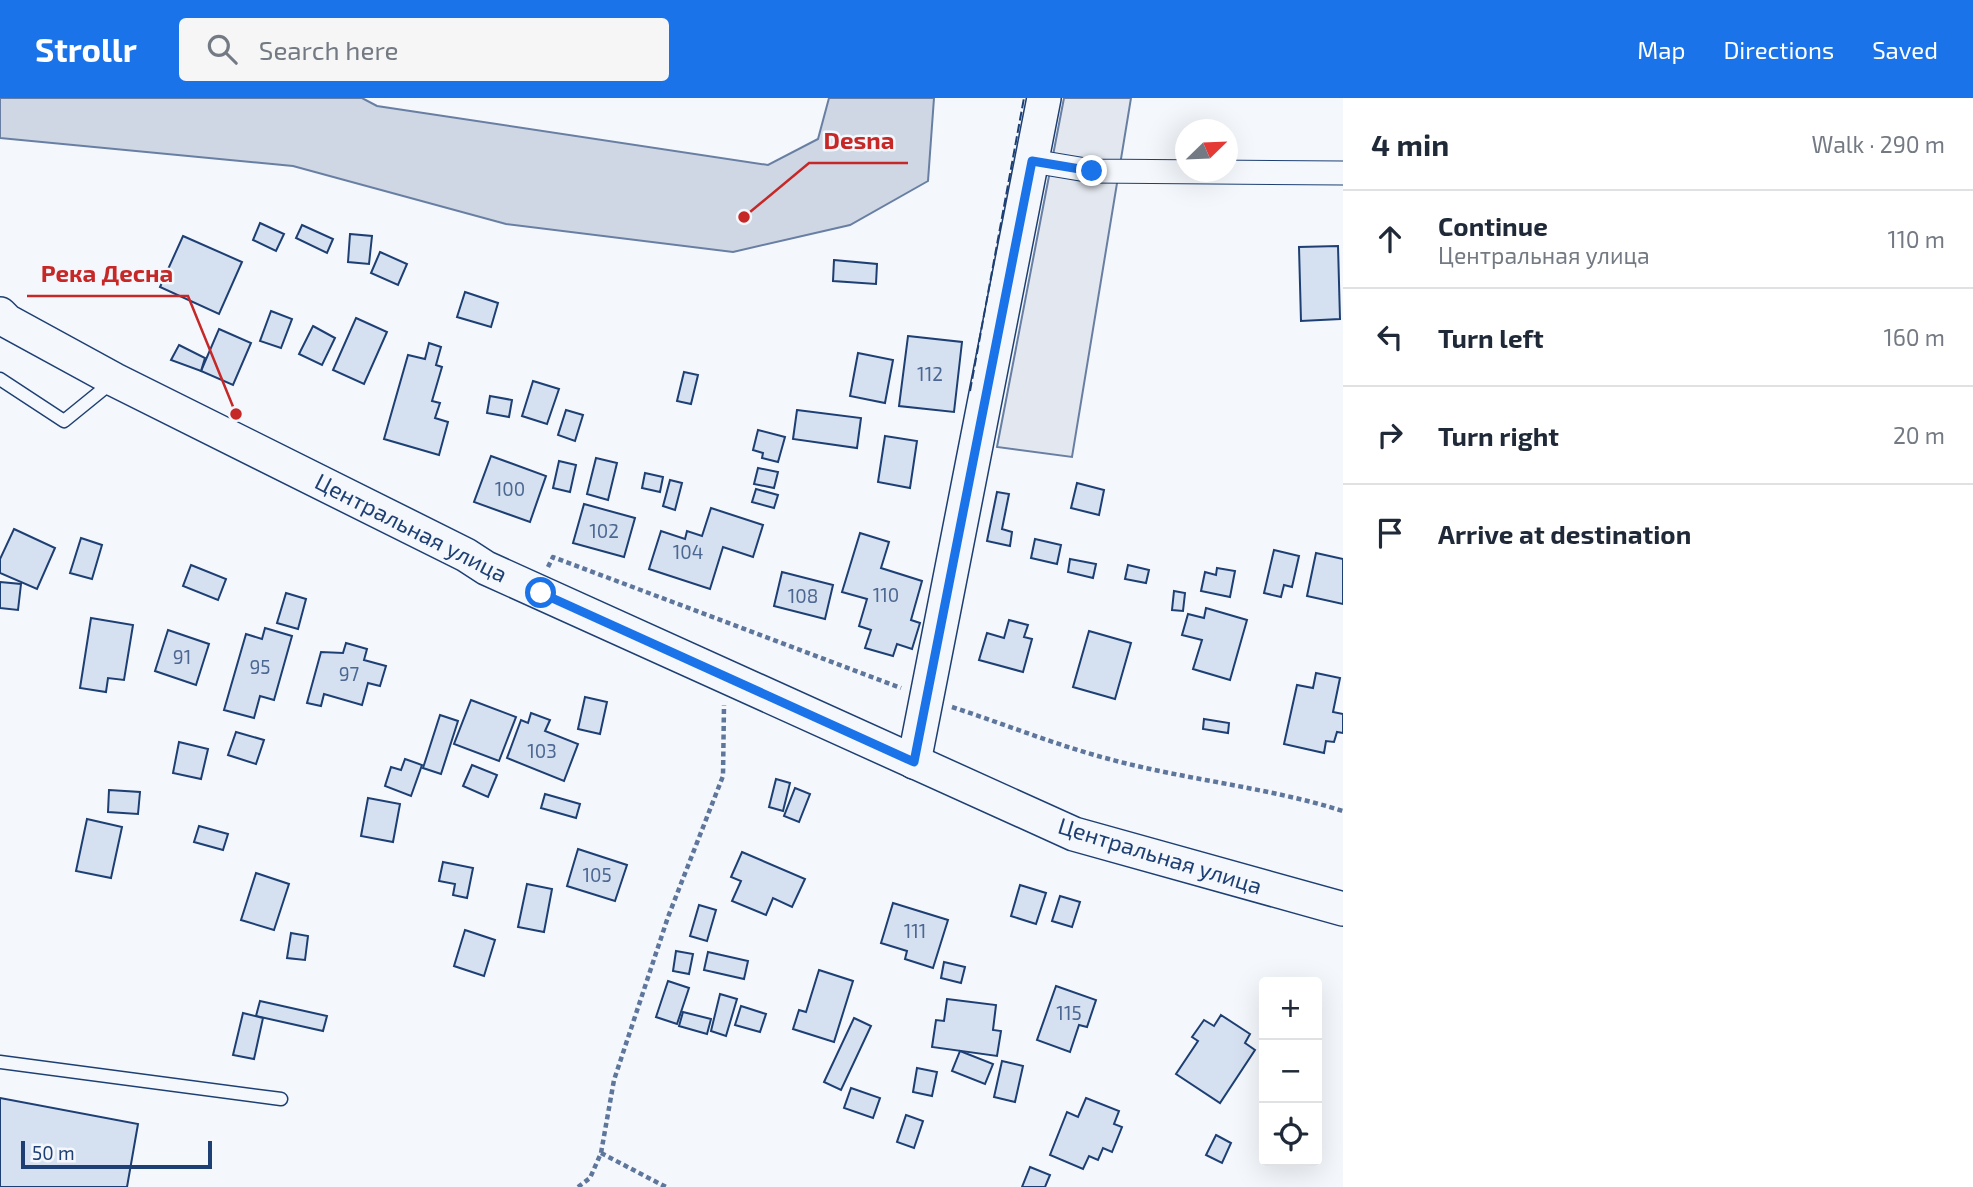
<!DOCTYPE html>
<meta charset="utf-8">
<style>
body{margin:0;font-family:"Exo 2",sans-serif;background:#f6f6f7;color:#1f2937}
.controls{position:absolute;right:21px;bottom:21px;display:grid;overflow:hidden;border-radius:7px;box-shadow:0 7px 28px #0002}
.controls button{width:63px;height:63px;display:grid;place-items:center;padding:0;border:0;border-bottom:2px solid #e0e1e3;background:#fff;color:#1f2937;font:35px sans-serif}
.compass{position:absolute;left:1175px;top:21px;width:63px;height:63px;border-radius:50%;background:#fff;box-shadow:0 7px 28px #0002;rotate:67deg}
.scale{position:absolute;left:21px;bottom:18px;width:191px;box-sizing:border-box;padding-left:7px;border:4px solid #1d3f73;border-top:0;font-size:19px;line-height:24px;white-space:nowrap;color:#1d3f73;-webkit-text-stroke:5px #f4f7fb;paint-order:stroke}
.stop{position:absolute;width:21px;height:21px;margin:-16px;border:5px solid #1a73e8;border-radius:50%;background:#fff}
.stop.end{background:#1a73e8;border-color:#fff;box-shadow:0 2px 7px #0008}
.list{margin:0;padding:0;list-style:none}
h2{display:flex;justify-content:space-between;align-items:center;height:91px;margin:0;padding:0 28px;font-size:30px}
h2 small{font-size:23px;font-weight:400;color:#747a83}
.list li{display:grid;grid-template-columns:46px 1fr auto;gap:21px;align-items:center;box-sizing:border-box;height:98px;padding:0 28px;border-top:2px solid #e0e1e3}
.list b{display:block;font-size:26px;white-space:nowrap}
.list p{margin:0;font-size:23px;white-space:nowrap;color:#747a83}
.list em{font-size:23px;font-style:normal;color:#747a83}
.icon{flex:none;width:38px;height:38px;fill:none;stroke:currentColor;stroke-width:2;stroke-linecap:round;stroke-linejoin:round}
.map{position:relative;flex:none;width:1343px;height:1089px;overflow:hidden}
header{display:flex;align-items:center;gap:42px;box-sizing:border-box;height:98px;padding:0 35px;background:#1a73e8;color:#fff}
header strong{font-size:33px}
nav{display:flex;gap:38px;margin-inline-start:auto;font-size:24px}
.search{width:490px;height:63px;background:#f6f6f7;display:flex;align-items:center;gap:18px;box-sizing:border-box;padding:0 24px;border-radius:7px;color:#747a83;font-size:26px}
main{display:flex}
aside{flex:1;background:#fff}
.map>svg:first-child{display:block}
.parking{fill:#e3e8f0;stroke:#687fa3;stroke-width:2}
.water{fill:#cfd7e4;stroke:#687fa3;stroke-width:2}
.building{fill:#d5e0f0;stroke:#1d3f73;stroke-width:2}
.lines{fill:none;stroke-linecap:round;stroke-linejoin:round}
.lane-casing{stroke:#1d3f73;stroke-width:15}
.street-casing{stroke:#1d3f73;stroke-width:25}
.secondary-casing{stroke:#1d3f73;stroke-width:36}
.path{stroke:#5e769c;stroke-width:4.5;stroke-dasharray:5 3.5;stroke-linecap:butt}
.lane{stroke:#f4f7fb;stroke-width:12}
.street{stroke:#f4f7fb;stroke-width:23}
.secondary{stroke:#f4f7fb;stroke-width:33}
.fence{stroke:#1d3f73;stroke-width:2;stroke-dasharray:9 3.5;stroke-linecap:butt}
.route{stroke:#1a73e8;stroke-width:9}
.labels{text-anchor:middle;stroke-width:5;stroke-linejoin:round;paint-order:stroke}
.number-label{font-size:19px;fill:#4b6792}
.street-label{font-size:23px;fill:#1d3f73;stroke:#f4f7fb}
.leader{fill:none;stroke:#c62828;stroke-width:2.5}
.callout-dot{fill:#c62828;stroke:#f4f7fb;stroke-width:2.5}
.callout-label{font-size:24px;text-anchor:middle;font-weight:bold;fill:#c62828;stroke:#f4f7fb;stroke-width:5;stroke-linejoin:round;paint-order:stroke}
</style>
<header>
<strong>Strollr</strong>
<div class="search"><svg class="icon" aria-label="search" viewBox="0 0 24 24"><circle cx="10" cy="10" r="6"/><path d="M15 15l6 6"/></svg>Search here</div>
<nav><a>Map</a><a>Directions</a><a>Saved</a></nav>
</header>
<main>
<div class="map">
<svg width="1343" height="1089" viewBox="0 0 1343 1089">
<rect width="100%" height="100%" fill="#f4f7fb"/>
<polygon class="parking" points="1064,0 1131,0 1072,359 997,349"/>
<polygon class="water" points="0,0 362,0 377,8 768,67 818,41 829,0 934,0 928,83 850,127 733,154 506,126 293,68 0,40"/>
<g class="building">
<polygon points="260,125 284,136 276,153 253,142"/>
<polygon points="302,127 333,141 327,155 296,140"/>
<polygon points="350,136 372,138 369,166 348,164"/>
<polygon points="183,138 242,164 219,216 160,189"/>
<polygon points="1338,148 1340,221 1301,223 1299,149"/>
<polygon points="380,154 407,166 398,187 371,175"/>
<polygon points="834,162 877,166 876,186 833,183"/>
<polygon points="465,194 498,205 491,229 457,219"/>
<polygon points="271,213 292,221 281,250 260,243"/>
<polygon points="356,220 387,234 364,286 333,272"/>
<polygon points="313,228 335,240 322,267 299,256"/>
<polygon points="219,231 251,245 233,287 201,273"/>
<polygon points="908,238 962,244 954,314 899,308"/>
<polygon points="429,245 441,249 436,267 442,269 432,303 440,305 435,320 448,324 439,357 384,341 408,257 425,261"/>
<polygon points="179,247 205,260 201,273 171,262"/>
<polygon points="858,255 893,262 885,305 850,298"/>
<polygon points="684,274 698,277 691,306 677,303"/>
<polygon points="533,283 559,291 547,326 522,318"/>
<polygon points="490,298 512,302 509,319 487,315"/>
<polygon points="566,312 583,317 575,343 558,337"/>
<polygon points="797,312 861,320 857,350 793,341"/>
<polygon points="758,332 785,339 778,364 762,360 763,355 753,352"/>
<polygon points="885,338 917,343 910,390 878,384"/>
<polygon points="491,358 546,378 530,424 474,404"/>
<polygon points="596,360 617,365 608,402 587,396"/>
<polygon points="559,363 576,367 570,394 553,390"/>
<polygon points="758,370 778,374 774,390 754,386"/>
<polygon points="645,375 663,379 660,394 642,390"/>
<polygon points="670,382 682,385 675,412 663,408"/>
<polygon points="1077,385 1104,392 1099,417 1071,410"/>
<polygon points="756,391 778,397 774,410 752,404"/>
<polygon points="997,394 1009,396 1002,431 1012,434 1010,448 987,443"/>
<polygon points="584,406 635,420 624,459 573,445"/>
<polygon points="711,410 763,427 753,459 723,449 710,491 649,471 661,433 685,441 687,433 702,438"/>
<polygon points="14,431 55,450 37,491 0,475 0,461"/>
<polygon points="860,435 889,444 881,470 922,483 911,522 920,525 912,551 897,546 893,558 865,550 871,532 859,528 867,501 842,494"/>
<polygon points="81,440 102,447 92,481 70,475"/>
<polygon points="1035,441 1061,447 1057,466 1031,460"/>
<polygon points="1274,452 1299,458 1292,489 1284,487 1281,499 1264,495"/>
<polygon points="1316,455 1343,461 1343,506 1307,498"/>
<polygon points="1070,461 1096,466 1093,480 1068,474"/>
<polygon points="191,467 226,481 218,502 183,488"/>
<polygon points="1128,467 1149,472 1146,485 1125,481"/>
<polygon points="1217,470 1235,473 1230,499 1201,493 1205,474 1216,477"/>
<polygon points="782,474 833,487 825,521 774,508"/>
<polygon points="0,484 21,486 18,512 0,510"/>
<polygon points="1174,493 1185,495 1183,513 1172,512"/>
<polygon points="286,495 306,501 298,531 277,525"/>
<polygon points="1206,510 1247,522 1230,582 1193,571 1202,542 1182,537 1188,516 1204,520"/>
<polygon points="91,520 133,527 124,582 108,580 106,594 80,590"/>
<polygon points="1009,522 1028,527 1024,539 1032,541 1023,574 979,562 987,535 1004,540"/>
<polygon points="265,530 292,538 274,602 260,598 254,620 224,612 246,536 262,541"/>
<polygon points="168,532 209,546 196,587 155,573"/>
<polygon points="1089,533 1131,545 1115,601 1073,589"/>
<polygon points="346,545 367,551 364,562 386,568 380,588 368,585 362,607 324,596 321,608 307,605 321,554 343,555"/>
<polygon points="1316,575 1340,580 1333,614 1343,616 1343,635 1337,634 1334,644 1326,643 1324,655 1284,646 1297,587 1313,590"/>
<polygon points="585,599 607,604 600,636 578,631"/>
<polygon points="471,602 516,619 499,663 454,646"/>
<polygon points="531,615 550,622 545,633 578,646 564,683 507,660 521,622 528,625"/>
<polygon points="440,617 458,623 441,676 423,670"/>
<polygon points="1204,621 1229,625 1228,635 1203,631"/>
<polygon points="236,634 264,642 256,666 228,657"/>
<polygon points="179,644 208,651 201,681 173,675"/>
<polygon points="405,661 422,667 411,698 385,688 391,669 401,672"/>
<polygon points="472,667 497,677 488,699 463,688"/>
<polygon points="776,681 790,685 783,713 769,709"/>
<polygon points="795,690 810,696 799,724 784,718"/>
<polygon points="109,692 140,694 138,716 108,714"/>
<polygon points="545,696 580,706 576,720 541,710"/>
<polygon points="368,700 400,706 393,744 361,738"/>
<polygon points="87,721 122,729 111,780 76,773"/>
<polygon points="199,728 228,736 223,752 194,744"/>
<polygon points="578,751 627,767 615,803 567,788"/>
<polygon points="742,754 805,781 792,809 773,800 766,817 732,803 741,783 731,779"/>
<polygon points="443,764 473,770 467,800 453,797 455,786 439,783"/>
<polygon points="256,775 289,786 274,832 241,822"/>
<polygon points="527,786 552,791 544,834 518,829"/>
<polygon points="1020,787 1046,795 1036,826 1011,818"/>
<polygon points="1060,798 1080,804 1072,829 1052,823"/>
<polygon points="893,805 948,822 933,870 905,861 907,853 881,845"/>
<polygon points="699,807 716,812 707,843 690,838"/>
<polygon points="465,832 495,842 484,878 454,868"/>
<polygon points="291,835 308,838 305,862 287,860"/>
<polygon points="676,853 693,856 689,876 673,873"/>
<polygon points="708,854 748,863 744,881 704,872"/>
<polygon points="944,864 965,869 961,885 941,880"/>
<polygon points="819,872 853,883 834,944 793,931 799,912 806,914"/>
<polygon points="668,883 689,890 677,926 656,919"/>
<polygon points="1056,888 1096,902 1087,929 1079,927 1070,954 1037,942"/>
<polygon points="720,896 737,901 726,938 711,933"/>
<polygon points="947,901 996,907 993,932 1001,933 997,958 932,949 936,922 944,923"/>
<polygon points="260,903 327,918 323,933 256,918"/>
<polygon points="741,908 766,916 760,934 735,927"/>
<polygon points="683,914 711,921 707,936 679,928"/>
<polygon points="243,915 263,920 254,961 233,957"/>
<polygon points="1221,917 1250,936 1245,945 1255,952 1220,1005 1176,976 1198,943 1192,939 1204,922 1214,928"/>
<polygon points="854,920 871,928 841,992 824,984"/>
<polygon points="960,953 993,966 985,986 952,973"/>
<polygon points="1002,963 1023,968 1015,1004 994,999"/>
<polygon points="917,970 937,974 932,998 913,994"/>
<polygon points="851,990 880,1000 873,1020 844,1010"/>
<polygon points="0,1000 138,1026 127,1089 0,1089"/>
<polygon points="1086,1000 1119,1013 1114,1026 1122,1029 1112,1054 1103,1050 1098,1062 1089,1058 1083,1071 1050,1057 1067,1014 1078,1019"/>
<polygon points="906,1017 923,1023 914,1050 897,1044"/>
<polygon points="1216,1037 1231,1045 1222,1065 1206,1057"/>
<polygon points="1030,1069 1050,1077 1045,1089 1022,1089"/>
</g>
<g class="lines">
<defs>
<g id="lane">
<polyline points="0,281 64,323 112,284"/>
<polyline points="0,964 281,1001"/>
</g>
<polyline id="street" points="1032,63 1092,73 1343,75"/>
<g id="secondary">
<polyline points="0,216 7,223 115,282 466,457 486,470 1074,736 1343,811"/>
<polyline points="914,664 1044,0"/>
</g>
</defs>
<use href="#lane" class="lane-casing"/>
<use href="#street" class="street-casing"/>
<use href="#secondary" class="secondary-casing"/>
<g class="path">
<polyline points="548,469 553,459 901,590"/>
<path d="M952 609C1004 626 1056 647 1109 661 1186 682 1267 689 1343 713"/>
<polyline points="601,1055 666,1089"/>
<polyline points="578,1089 590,1080 601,1055 614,982 668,819 723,678 724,607"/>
</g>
<use href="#lane" class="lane"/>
<use href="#street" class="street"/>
<use href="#secondary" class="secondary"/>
<polyline class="fence" points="970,293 1024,0"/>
</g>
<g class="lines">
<polyline class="route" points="541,495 914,664 1032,63 1092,73"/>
</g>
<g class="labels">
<g class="number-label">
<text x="930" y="283">112</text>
<text x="510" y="398">100</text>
<text x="604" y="440">102</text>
<text x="688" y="461">104</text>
<text x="886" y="504">110</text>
<text x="803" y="505">108</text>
<text x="182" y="566">91</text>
<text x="260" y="576">95</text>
<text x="349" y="583">97</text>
<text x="542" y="660">103</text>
<text x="597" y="784">105</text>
<text x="915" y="840">111</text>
<text x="1069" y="922">115</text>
</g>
<g class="street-label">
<text transform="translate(411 430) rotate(27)" y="8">Центральная улица</text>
<text transform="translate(1160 758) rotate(17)" y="8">Центральная улица</text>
</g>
</g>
<path class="leader" d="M744 119L809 65H908M236 316L188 198H27"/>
<g class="callout-dot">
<circle cx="744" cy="119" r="7"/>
<circle cx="236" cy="316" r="7"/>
</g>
<g class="callout-label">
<text x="859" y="51">Desna</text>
<text x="107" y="184">Река Десна</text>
</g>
</svg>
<div class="controls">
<button>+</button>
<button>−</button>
<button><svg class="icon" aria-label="locate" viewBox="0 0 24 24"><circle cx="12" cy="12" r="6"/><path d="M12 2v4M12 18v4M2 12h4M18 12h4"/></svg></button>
</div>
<svg class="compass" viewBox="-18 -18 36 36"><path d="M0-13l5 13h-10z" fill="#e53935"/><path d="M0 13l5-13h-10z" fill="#747a83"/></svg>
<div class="scale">50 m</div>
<div class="stop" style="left:541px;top:495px"></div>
<div class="stop end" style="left:1092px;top:73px"></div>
</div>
<aside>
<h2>4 min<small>Walk · 290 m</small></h2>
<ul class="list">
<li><svg class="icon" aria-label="ahead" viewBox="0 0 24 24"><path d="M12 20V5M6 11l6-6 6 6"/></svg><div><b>Continue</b><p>Центральная улица</p></div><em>110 m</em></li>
<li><svg class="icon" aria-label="left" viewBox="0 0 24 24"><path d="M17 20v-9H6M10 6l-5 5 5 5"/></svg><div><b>Turn left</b></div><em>160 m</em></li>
<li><svg class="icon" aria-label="right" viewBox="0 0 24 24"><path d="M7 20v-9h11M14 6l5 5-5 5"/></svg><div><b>Turn right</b></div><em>20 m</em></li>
<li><svg class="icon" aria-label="arrive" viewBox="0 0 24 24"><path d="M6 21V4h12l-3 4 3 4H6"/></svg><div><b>Arrive at destination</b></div></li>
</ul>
</aside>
</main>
